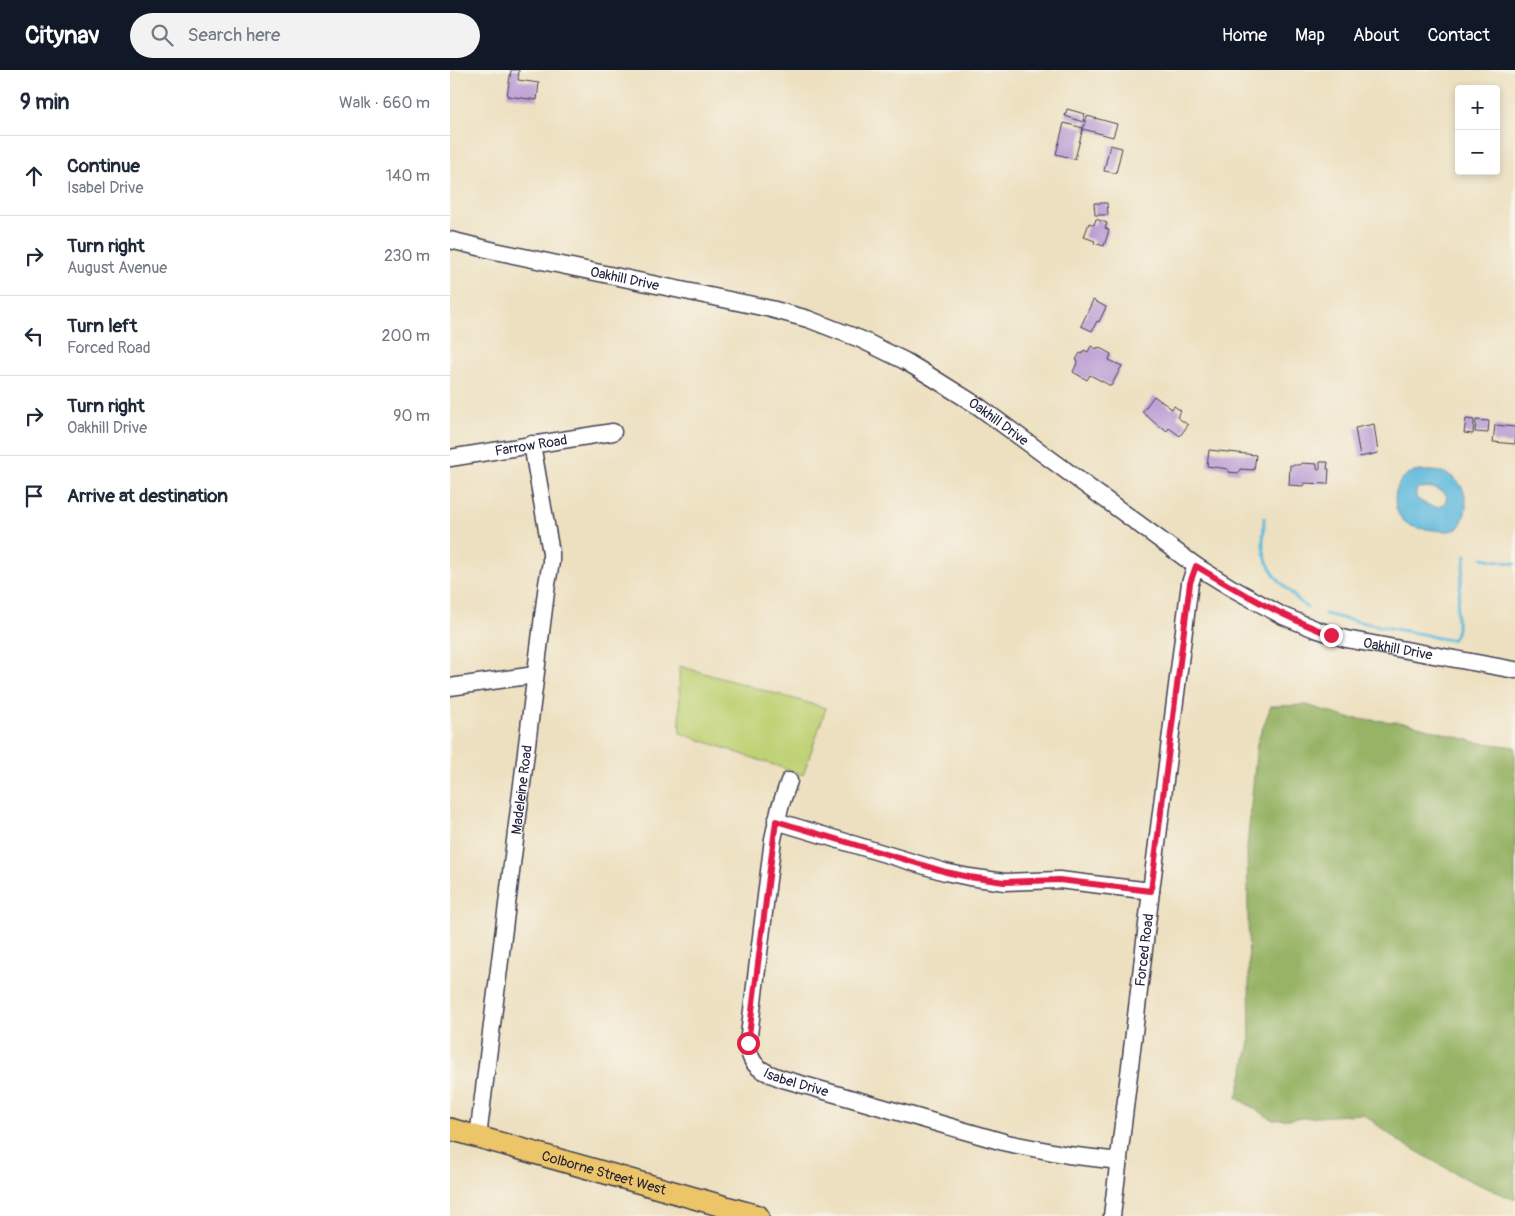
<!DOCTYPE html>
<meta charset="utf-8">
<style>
body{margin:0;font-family:Pangolin,sans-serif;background:#f2f2f3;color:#1f2937}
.controls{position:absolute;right:15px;top:15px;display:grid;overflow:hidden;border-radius:5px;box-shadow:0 2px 8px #0003}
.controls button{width:45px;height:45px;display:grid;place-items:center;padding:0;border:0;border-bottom:1px solid #e0e1e3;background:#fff;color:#1f2937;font:25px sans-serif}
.stop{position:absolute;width:15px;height:15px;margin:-11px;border:4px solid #e11d48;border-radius:50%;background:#fff}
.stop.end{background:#e11d48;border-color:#fff;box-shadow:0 1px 5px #0008}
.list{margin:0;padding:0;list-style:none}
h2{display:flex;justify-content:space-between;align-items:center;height:65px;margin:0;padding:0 20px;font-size:21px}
h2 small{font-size:16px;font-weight:400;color:#747a83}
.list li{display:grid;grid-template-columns:32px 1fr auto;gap:15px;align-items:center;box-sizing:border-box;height:80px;padding:0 20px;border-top:1px solid #e0e1e3}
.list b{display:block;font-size:19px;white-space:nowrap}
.list p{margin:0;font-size:16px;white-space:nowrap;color:#747a83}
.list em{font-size:16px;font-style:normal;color:#747a83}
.icon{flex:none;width:28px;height:28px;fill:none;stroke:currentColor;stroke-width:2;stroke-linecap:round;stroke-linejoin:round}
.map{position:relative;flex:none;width:1065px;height:1146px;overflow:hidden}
header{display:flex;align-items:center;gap:30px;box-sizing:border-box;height:70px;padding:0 25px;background:#111827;color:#fff}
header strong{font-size:24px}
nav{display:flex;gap:28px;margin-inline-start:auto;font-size:18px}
.search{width:350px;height:45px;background:#f2f2f3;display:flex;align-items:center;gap:12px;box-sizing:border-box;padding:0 18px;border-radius:28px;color:#747a83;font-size:19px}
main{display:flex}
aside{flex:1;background:#fff}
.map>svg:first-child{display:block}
.green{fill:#bfd275;stroke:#707a58}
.forest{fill:#97b466;stroke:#5c6b50}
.water{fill:#5fbadd;stroke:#406e8c;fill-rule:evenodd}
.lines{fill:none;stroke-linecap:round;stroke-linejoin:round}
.stream{stroke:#5fbadd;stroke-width:3}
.building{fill:#b798d3}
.minor-casing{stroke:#403e4f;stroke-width:19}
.major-casing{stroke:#403e4f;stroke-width:24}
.minor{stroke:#fff;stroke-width:16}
.major{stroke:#ecc569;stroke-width:21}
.route{stroke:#e11d48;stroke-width:6}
.labels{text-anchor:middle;stroke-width:4.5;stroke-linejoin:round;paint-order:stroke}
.street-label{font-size:14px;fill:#22223b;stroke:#f7f3e8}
</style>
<header>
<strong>Citynav</strong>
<div class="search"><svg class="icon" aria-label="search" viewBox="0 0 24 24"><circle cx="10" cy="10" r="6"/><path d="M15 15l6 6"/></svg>Search here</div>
<nav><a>Home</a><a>Map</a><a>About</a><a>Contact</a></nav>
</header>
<main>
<aside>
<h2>9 min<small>Walk · 660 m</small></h2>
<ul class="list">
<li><svg class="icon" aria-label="ahead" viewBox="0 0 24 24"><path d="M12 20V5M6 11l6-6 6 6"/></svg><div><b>Continue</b><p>Isabel Drive</p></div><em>140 m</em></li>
<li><svg class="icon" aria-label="right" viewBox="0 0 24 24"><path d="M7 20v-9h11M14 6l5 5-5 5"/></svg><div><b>Turn right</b><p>August Avenue</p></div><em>230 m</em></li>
<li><svg class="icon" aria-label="left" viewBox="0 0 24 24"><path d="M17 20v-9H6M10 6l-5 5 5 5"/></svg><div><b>Turn left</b><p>Forced Road</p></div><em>200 m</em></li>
<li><svg class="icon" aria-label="right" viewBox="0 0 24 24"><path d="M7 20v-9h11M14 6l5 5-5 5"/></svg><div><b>Turn right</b><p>Oakhill Drive</p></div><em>90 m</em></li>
<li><svg class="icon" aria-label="arrive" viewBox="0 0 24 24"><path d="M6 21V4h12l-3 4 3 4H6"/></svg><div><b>Arrive at destination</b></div></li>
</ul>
</aside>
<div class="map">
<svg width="1065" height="1146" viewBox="0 0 1065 1146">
<rect width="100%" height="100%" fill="#f7f3e8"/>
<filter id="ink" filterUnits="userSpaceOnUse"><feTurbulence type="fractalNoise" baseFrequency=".02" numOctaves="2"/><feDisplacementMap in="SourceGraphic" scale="10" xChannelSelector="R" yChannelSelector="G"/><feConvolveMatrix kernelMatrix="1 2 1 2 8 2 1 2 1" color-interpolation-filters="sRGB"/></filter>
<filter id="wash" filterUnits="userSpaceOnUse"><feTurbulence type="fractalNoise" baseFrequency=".0096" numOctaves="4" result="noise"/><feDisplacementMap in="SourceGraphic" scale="20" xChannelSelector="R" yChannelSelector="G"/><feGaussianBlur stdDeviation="1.12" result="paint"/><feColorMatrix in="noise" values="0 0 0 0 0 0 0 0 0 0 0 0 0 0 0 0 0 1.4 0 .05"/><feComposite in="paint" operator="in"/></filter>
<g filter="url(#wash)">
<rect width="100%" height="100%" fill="#ede0c0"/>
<polygon class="green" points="229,596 376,638 353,705 230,663"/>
<polygon class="forest" points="857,635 898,648 957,653 1026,672 1065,677 1065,1130 1012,1107 947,1070 913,1044 823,1050 787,1028 800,972 797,778 807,673 821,636"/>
<path class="water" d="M976 401C984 401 992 401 999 405 1019 415 1021 443 1007 459 1000 462 992 461 984 460 974 459 963 459 955 452 941 441 942 415 957 405 963 401 969 401 976 401ZM968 418C978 417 990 417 997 426 994 445 976 435 966 428V421Z"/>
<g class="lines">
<g class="stream">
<path d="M814 448C814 457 813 466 813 475 815 503 838 520 857 538"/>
<polyline points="1033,488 1065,494"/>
<path d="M875 544C907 552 939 558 972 564 982 566 992 571 1003 569 1010 558 1006 552 1007 539 1010 521 1012 503 1016 485"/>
</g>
</g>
<g id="blocks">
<g class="building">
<polygon points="61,0 69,0 68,10 89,13 87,30 57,26"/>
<polygon points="617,39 635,44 633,52 615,46"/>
<polygon points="637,46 667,54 663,67 633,59"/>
<polygon points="614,53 633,58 625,89 606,84"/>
<polygon points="660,75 672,78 666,103 654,101"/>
<polygon points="644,133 657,133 658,145 645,145"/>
<polygon points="646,149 657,153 655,158 659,160 654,176 644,173 645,171 634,167 639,153 644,155"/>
<polygon points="643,230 656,237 649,252 647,251 642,261 631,256"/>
<polygon points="641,276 647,279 648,277 661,284 659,290 672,296 661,316 640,305 637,310 623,302 628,291 626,290 630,283 632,284 634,280 638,282"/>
<polygon points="704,326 722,339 724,336 731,341 727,347 738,355 730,366 719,358 717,361 712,357 711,358 692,342"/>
<polygon points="1016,349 1024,350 1023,364 1014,363"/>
<polygon points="1026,350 1039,351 1038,363 1025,362"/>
<polygon points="924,354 928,383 910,387 905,358"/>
<polygon points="1045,355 1065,357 1065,374 1043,372"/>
<polygon points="759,380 806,385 804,400 790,399 789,403 778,402 778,399 757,396"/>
<polygon points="870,392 878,392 877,399 879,399 878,414 854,413 854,416 839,415 840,395 851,395 851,393 867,394 867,399 870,399"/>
</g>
</g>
</g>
<g filter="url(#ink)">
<use href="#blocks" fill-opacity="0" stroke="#403e4f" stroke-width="1"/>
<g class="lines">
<defs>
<g id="minor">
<path id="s1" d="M0 170 45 181 321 239 358 249 410 269 455 291 480 306 528 336 746 496 780 517 833 546 865 559 896 569 1065 600"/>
<path id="s2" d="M0 388 163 362"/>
<polyline points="0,617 85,605"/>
<path id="s3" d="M339 711 330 737 323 769 298 973C299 997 313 1002 333 1009L557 1073 618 1085 669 1091"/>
<polyline points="326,751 495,802 519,807 555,812 609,810 701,821"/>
<path id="s4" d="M28 1067 97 514 101 492V483L82 374"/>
<path id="s5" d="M662 1146 701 821 740 513 746 496"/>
</g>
<g id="major">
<path id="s6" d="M0 1059 308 1146"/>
</g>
</defs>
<use href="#minor" class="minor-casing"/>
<use href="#major" class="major-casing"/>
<use href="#minor" class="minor"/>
<use href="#major" class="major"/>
</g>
</g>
<g class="lines" filter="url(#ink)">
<path class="route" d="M298 973 326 751 496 802 519 807 554 812 609 810 701 821 740 513 746 496C790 523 833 547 881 565"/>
</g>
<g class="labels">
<g class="street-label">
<text dy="5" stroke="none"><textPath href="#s1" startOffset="179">Oakhill Drive</textPath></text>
<text dy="5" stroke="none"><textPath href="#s1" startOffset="584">Oakhill Drive</textPath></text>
<text dy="5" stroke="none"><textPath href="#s2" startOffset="82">Farrow Road</textPath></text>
<text dy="5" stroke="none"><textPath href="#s1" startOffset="1049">Oakhill Drive</textPath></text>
<text dy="5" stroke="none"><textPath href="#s4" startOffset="350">Madeleine Road</textPath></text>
<text dy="5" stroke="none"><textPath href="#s5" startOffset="268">Forced Road</textPath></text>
<text dy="5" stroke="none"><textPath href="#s3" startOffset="334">Isabel Drive</textPath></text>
<text dy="5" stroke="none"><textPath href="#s6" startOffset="160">Colborne Street West</textPath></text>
</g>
</g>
</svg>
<div class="controls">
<button>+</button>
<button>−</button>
</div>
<div class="stop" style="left:298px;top:973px"></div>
<div class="stop end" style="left:881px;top:565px"></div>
</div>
</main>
